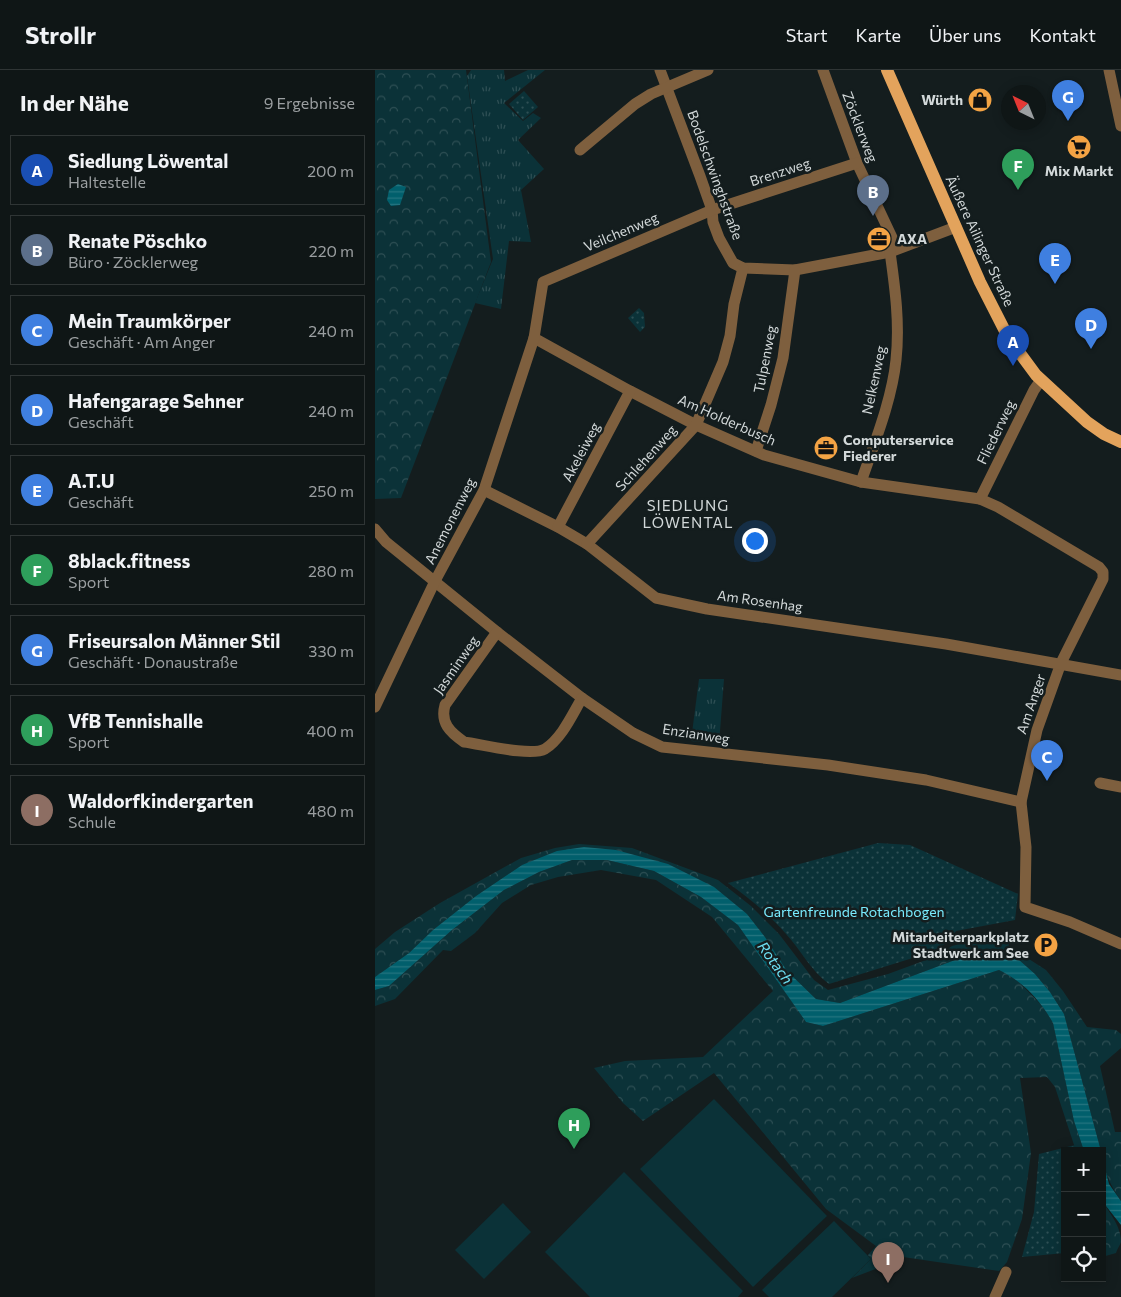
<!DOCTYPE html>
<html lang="de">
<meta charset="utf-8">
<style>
body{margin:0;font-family:Commissioner,sans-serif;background:#1d2323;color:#f1f3f6}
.controls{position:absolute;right:15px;bottom:15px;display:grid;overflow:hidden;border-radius:0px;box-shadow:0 2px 12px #0003}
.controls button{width:45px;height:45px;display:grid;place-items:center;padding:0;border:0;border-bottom:1px solid #2f3535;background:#0f1616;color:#f1f3f6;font:25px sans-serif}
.compass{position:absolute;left:626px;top:15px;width:45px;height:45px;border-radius:50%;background:#0f1616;box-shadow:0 2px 12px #0003;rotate:317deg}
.you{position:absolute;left:379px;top:470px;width:18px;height:18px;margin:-12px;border:4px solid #fff;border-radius:50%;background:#1a73e8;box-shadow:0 0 0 8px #1a73e833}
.badge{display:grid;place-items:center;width:32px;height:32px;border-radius:50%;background:#db2777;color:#fff;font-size:16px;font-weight:700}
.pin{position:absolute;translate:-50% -41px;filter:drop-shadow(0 1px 2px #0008)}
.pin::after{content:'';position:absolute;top:26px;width:18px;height:15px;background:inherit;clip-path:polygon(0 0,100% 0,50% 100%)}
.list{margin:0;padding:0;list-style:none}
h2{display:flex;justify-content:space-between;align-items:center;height:65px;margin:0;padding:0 20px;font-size:21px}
h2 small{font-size:16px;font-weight:400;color:#9b9fa1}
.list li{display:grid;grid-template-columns:32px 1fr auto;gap:15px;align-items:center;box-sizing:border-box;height:70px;margin:0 10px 10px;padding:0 10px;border:1px solid #2f3535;border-radius:0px}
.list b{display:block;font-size:19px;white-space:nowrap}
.list p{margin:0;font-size:16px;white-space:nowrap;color:#9b9fa1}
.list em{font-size:16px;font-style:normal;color:#9b9fa1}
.icon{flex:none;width:28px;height:28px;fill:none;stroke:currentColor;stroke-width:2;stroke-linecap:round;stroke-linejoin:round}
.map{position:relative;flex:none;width:746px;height:1227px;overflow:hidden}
header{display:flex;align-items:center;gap:30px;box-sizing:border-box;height:70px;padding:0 25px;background:#0f1616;border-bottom:1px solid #2f3535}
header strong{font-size:24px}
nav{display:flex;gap:28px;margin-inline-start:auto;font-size:18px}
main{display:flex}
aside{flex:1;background:#0f1616}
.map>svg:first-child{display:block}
.grass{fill:url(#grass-tufts)}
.forest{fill:url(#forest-crowns)}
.park{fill:url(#park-dots)}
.pitch{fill:#0b3238}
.water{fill:url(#water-rules)}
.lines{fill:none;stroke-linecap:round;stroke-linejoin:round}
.minor{stroke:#7e5f3e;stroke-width:11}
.major{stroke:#e3a35c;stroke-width:12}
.labels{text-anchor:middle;stroke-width:5;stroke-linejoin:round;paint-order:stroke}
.poi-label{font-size:14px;font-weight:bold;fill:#d2d8d9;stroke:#141d1e;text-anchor:end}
.street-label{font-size:14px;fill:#d2d8d9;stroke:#141d1e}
.park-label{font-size:14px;fill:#79ebfe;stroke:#141d1e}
.neighbourhood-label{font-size:15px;letter-spacing:1px;fill:#d2d8d9;stroke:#141d1e}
.water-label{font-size:15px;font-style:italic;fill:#6ee0f4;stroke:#141d1e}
</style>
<header>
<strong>Strollr</strong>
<nav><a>Start</a><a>Karte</a><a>Über uns</a><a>Kontakt</a></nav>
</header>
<main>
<aside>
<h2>In der Nähe<small>9 Ergebnisse</small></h2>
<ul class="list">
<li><span class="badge" style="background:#1a4fb4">A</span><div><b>Siedlung Löwental</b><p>Haltestelle</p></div><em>200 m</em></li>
<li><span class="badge" style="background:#5c6f8a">B</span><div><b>Renate Pöschko</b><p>Büro · Zöcklerweg</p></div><em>220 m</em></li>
<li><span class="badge" style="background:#3f7fe0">C</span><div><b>Mein Traumkörper</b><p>Geschäft · Am Anger</p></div><em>240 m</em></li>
<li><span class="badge" style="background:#3f7fe0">D</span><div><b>Hafengarage Sehner</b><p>Geschäft</p></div><em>240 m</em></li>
<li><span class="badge" style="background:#3f7fe0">E</span><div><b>A.T.U</b><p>Geschäft</p></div><em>250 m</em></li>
<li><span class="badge" style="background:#2e9e5b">F</span><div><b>8black.fitness</b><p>Sport</p></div><em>280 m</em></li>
<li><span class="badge" style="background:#3f7fe0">G</span><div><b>Friseursalon Männer Stil</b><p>Geschäft · Donaustraße</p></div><em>330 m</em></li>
<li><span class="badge" style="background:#2e9e5b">H</span><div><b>VfB Tennishalle</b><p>Sport</p></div><em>400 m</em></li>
<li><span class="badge" style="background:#8d6e63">I</span><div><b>Waldorfkindergarten</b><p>Schule</p></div><em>480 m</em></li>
</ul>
</aside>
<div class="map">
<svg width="746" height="1227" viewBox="0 0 746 1227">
<defs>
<pattern id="grass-tufts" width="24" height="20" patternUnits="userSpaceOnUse" patternTransform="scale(1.25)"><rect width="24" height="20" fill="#0b3238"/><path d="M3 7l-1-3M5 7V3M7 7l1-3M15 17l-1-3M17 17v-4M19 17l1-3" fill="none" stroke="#2e4f54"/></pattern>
<pattern id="forest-crowns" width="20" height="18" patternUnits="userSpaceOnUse" patternTransform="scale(1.25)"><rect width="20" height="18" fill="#0b3238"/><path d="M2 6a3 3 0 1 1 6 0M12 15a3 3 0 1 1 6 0" fill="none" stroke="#2e4f54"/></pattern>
<pattern id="park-dots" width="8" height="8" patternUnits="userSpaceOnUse" patternTransform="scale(1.25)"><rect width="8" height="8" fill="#0b3238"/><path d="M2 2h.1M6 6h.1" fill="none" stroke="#2e4f54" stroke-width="1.8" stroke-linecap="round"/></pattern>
<pattern id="water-rules" width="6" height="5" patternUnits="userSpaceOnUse" patternTransform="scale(1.25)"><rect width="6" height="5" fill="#015f6c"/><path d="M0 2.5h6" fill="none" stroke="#257580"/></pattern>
</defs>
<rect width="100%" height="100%" fill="#141d1e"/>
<g class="grass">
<polygon points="96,0 129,0 130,11 153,0 170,0 129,33 148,51 158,43 166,48 143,70 169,99 146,120 156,172 134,171 126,239 100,233 118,189 92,6"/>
<polygon points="324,609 349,609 344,674 316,671"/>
</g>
<g class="forest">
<polygon points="0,0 91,0 116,192 26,428 0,429"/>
<polygon points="204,774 257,778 343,810 376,836 404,864 439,910 453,920 513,904 562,886 577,876 635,861 633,885 624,882 580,890 465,933 441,929 412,901 390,867 372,844 241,780 147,795 101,826 58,860 34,883 0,907 0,879 20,862 65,833 146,788 180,778"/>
<polygon points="197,790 232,790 279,801 326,827 364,855 431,952 448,956 624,900 640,908 672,941 678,953 699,1051 709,1081 701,1081 680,1017 672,1007 645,1008 656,1083 647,1149 632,1192 624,1201 528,1187 521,1184 503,1198 477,1208 496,1189 493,1185 501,1176 451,1139 339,1003 268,1051 248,1033 219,998 250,991 328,987 398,921 337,847 281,810 226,800 183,807 156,815 127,833 100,863 76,881 68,880 20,929 0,936 0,920 14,916 77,860 129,820 164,802"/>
<path d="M643 882 671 900 688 921 712 957 741 960 746 964V978L725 996 740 1062H746V1131C736 1116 727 1100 727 1081H726L689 944 675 922 660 904 643 889Z"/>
<path d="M727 1129C733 1143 746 1154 746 1172 745 1175 742 1179 741 1183L727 1187Z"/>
</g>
<g class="park">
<polygon points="149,21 163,37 148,50 134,34"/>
<polygon points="264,238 269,243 270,257 265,262 253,248"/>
<path d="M503 773 535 775 643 824 640 850 581 861 573 872 557 882 454 914C436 901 426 880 411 864 394 844 374 828 353 813Z"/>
<polygon points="700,1075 701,1081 690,1081 690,1183 647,1187 659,1142 664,1084"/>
</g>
<g class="pitch">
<polygon points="339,1029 452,1146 378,1217 265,1099"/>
<polygon points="249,1102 368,1221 363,1227 215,1227 170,1182"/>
<polygon points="128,1133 156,1162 109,1209 80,1180"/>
<polygon points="459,1151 496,1189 457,1227 394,1227 387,1220"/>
</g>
<g class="water">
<polygon points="23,114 31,117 25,135 16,136 12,130 14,120"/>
<path d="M209 777 241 780 293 794 339 817 372 844 390 867 412 901 441 929 465 933 580 890 624 882 643 889 660 904 675 922 689 944 726 1081H709L699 1051 678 953C666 931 646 910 624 900L448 956 431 952 363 855 326 827 279 801 232 790H197L164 802 129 820 77 860 14 916 0 920V907L34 883 58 860 101 826 147 795 182 781Z"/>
<polygon points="727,1087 734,1114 746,1131 746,1155 731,1136 727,1129"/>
</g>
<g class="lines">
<g class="minor">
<polyline points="285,0 325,106 337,140 338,152 344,168 358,193 368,198 420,200 515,182 581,157"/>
<polyline points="448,0 482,93 522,178"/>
<polyline points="734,0 746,56"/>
<polyline points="205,80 260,34 276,24 333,0"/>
<polyline points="159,268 255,321 321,355 389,385 486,412 605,429 623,437 724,497 728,502 728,509 686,593 662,660 646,732 651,777 650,837 695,852 746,874"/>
<polyline points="381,381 396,335 408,288 420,200"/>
<path d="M486 412C499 374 517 330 521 290 525 253 520 218 515 182"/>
<polyline points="109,420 183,457 212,474 281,528 332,539 571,574 746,605"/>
<polyline points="605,429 659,320 666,310"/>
<polyline points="183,457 255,321"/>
<polyline points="0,459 11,472 122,562 207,628 258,663 287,677 453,695 551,710 646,732"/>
<polyline points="212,474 321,355 348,292 355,266 359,234 368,198"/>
<path d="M122 562 70 635C65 653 75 662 89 672 106 674 156 687 170 679 187 668 197 645 207 628"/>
<polyline points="0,637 60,511 109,420 159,268 168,212 337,140 482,93"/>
<polyline points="725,713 746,717"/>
<polyline points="620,1227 631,1202"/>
</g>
<polyline class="major" points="512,0 605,212 633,267 661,305 712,352 729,364 746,372"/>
</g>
<defs>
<symbol id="shop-disc" viewBox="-11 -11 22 22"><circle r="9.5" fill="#f4a344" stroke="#141d1e"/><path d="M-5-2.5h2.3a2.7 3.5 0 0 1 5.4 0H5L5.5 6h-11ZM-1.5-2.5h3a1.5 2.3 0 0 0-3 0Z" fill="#111"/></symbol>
<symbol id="supermarket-disc" viewBox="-11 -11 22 22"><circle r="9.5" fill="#f4a344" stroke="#141d1e"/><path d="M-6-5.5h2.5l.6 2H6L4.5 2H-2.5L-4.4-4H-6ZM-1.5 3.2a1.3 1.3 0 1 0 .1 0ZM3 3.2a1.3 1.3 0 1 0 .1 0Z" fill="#111"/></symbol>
<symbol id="office-disc" viewBox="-11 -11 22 22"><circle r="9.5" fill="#f4a344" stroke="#141d1e"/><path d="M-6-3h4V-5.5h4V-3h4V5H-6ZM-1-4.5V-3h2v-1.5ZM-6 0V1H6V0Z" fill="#111"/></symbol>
<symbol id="parking-disc" viewBox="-11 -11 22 22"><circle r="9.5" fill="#f4a344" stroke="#141d1e"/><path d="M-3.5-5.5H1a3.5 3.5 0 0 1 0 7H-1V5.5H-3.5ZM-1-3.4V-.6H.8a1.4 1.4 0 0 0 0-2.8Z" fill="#111"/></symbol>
</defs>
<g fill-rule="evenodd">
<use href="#shop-disc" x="591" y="16" width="28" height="28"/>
<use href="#supermarket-disc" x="690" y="63" width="28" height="28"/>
<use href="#office-disc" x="490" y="155" width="28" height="28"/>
<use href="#office-disc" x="437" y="364" width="28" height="28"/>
<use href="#parking-disc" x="657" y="861" width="28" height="28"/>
</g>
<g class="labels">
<g class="poi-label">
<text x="588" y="35">Würth</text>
<text x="704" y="106" text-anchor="middle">Mix Markt</text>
<text x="522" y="174" text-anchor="start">AXA</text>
<text x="468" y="375" text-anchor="start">Computerservice<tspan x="468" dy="16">Fiederer</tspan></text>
<text x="654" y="872">Mitarbeiterparkplatz<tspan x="654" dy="16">Stadtwerk am See</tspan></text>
</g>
<g class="street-label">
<text transform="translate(485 57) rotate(69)" y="5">Zöcklerweg</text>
<text transform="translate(405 102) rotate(-18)" y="5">Brenzweg</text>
<text transform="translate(340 105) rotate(70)" y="5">Bodelschwinghstraße</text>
<text transform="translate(246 162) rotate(-23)" y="5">Veilchenweg</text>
<text transform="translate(605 171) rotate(65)" y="5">Äußere Ailinger Straße</text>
<text transform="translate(390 289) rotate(-79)" y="5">Tulpenweg</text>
<text transform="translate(499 310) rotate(-78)" y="5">Nelkenweg</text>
<text transform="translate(352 350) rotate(24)" y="5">Am Holderbusch</text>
<text transform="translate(621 362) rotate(-64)" y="5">Fliederweg</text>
<text transform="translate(206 382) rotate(-62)" y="5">Akeleiweg</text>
<text transform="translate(271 388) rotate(-48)" y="5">Schlehenweg</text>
<text transform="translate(75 451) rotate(-63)" y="5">Anemonenweg</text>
<text transform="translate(385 531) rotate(8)" y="5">Am Rosenhag</text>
<text transform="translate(81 595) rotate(-55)" y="5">Jasminweg</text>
<text transform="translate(656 634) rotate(-71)" y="5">Am Anger</text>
<text transform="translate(321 664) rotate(9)" y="5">Enzianweg</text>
</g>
<g class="park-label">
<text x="479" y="847">Gartenfreunde Rotachbogen</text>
</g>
<g class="neighbourhood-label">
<text x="313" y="441">SIEDLUNG<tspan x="313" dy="17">LÖWENTAL</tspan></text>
</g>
<g class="water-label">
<text transform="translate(400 893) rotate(54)" y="5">Rotach</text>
</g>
</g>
</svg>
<div class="controls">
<button>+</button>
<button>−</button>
<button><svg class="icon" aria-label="locate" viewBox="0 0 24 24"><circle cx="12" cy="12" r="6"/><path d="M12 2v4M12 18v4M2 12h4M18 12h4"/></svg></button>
</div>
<svg class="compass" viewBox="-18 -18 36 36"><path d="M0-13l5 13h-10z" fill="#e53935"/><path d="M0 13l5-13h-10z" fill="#9b9fa1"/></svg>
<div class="you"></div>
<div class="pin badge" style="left:638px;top:296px;background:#1a4fb4">A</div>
<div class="pin badge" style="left:498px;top:146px;background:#5c6f8a">B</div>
<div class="pin badge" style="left:672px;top:711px;background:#3f7fe0">C</div>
<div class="pin badge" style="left:716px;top:279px;background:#3f7fe0">D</div>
<div class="pin badge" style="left:680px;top:214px;background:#3f7fe0">E</div>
<div class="pin badge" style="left:643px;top:120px;background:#2e9e5b">F</div>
<div class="pin badge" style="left:693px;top:51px;background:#3f7fe0">G</div>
<div class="pin badge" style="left:199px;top:1079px;background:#2e9e5b">H</div>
<div class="pin badge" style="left:513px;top:1213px;background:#8d6e63">I</div>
</div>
</main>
